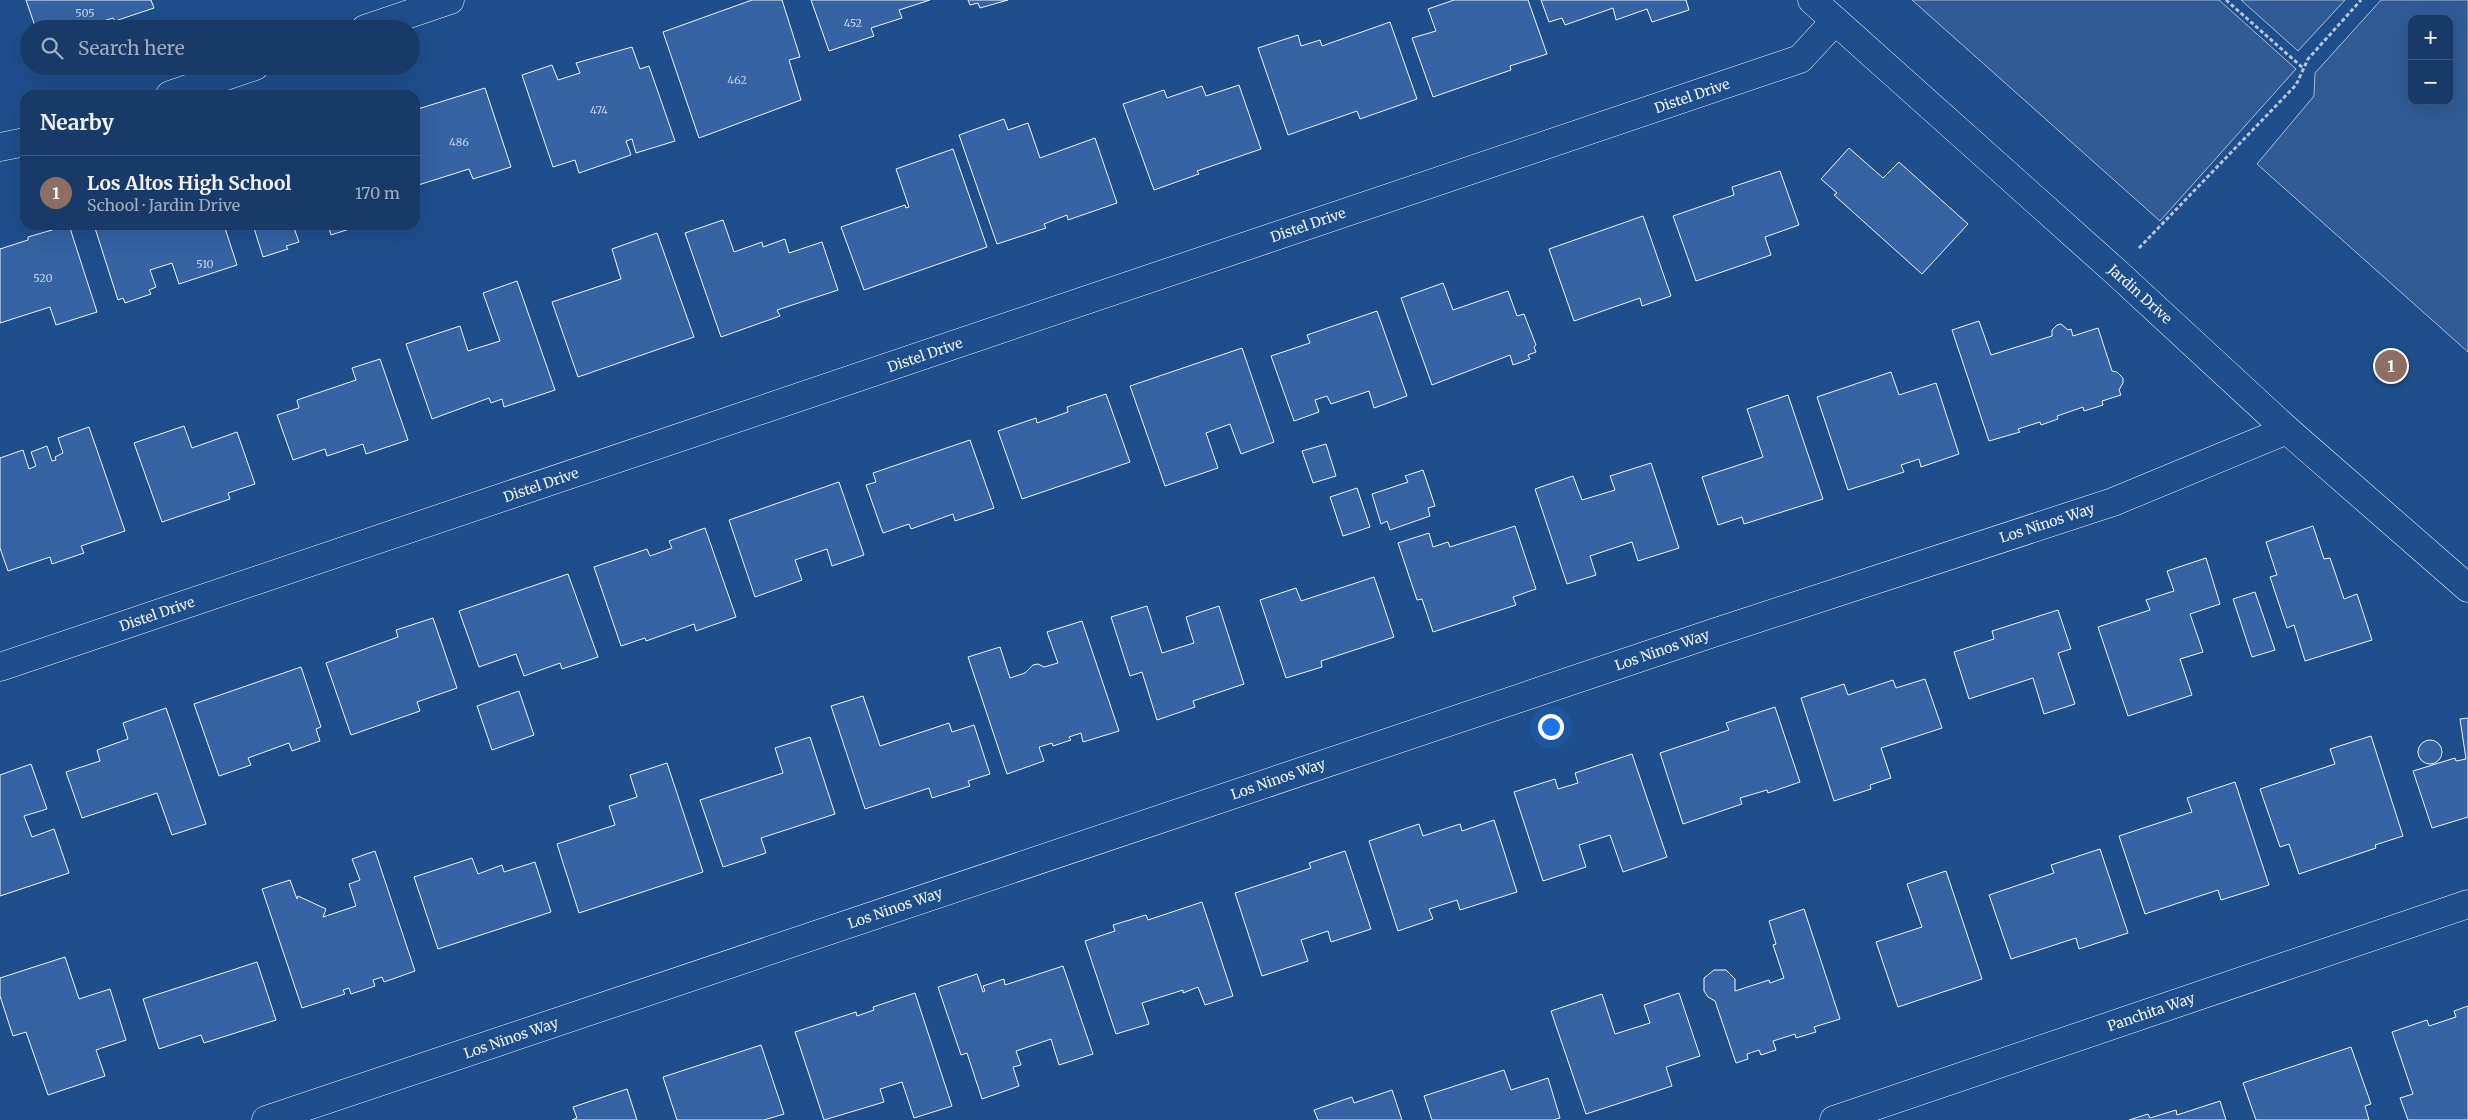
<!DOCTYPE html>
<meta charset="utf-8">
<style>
body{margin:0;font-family:Merriweather,serif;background:#20416f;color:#f1f3f6}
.controls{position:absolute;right:15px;top:15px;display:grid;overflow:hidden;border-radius:10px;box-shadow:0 5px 20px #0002}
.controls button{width:45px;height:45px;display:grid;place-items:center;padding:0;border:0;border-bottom:1px solid #36547d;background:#173a69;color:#f1f3f6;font:25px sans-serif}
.you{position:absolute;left:1550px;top:726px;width:18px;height:18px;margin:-12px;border:4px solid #fff;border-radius:50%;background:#1a73e8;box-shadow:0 0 0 8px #1a73e833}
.badge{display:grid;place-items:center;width:32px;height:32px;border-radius:50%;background:#8bbbb9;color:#fff;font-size:16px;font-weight:700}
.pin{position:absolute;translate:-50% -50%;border:2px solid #fff;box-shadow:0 1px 5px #0006}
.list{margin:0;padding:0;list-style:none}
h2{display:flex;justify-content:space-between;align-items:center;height:65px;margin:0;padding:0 20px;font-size:21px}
h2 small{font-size:16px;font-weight:400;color:#9eadc0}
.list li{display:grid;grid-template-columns:32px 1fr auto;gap:15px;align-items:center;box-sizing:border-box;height:75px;padding:0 20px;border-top:1px solid #36547d}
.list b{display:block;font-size:19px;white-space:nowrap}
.list p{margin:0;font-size:16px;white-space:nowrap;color:#9eadc0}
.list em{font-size:16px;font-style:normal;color:#9eadc0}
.icon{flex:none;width:28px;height:28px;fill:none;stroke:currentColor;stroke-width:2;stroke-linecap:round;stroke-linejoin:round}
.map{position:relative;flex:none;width:2468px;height:1120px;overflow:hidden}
.search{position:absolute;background:#173a69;box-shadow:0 5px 20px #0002;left:20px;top:20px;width:400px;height:55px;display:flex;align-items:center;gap:12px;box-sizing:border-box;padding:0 18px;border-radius:28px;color:#9eadc0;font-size:19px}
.panel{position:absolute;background:#173a69;box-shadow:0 5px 20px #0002;left:20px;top:90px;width:400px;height:140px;border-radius:15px}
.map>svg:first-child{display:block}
.built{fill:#305b95;stroke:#a8bbd7;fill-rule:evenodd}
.building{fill:#3563a3;stroke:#f2f6ff}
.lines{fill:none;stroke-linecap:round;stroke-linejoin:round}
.minor-casing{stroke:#f2f6ff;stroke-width:29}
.path{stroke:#b3c4dc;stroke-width:3;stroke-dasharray:4 2.5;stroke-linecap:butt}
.minor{stroke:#1f4e8c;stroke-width:28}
.labels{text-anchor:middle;stroke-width:4;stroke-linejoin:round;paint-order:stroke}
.number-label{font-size:11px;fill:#c3d1e8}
.street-label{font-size:14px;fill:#f2f6ff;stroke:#1f4e8c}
</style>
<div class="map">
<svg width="2468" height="1120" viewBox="0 0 2468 1120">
<rect width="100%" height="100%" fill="#1f4e8c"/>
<g class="built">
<polygon points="1912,0 2219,0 2296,69 2160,221"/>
<polygon points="2241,0 2345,0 2298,51"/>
<path d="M2381 0H2468V352L2257 164 2314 96 2315 73ZM2412 19H2449V101H2412Z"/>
</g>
<g class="building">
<polygon points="26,0 151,0 154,8 115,21 113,18 91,25 93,29 36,29"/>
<polygon points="752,0 782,0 800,57 789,60 801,100 699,138 663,32"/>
<polygon points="811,0 930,0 899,10 902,18 871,28 874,36 829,51"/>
<polygon points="968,0 1008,0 980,8 978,3 970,5"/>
<polygon points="1454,0 1528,0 1547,54 1510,66 1511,70 1433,97 1412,38 1436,31 1428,9"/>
<polygon points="1541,0 1686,0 1689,10 1652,22 1647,9 1616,20 1613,8 1565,25 1562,18 1549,22"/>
<polygon points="1390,22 1417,99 1360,119 1357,111 1288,135 1258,48 1298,35 1301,46 1320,40 1322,46"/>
<polygon points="632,47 640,69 649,66 675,141 636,153 632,139 626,141 631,155 579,173 575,160 553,167 522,75 552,65 558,80 580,73 576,63"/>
<polygon points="1239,85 1261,149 1197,171 1199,174 1154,190 1123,104 1164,90 1167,98 1202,86 1206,96"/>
<polygon points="485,88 511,167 473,179 469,169 415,186 415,117 419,116 418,109"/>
<polygon points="1004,119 1008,130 1028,123 1040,158 1095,138 1117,203 1068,220 1067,215 1044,224 1046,228 997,244 959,135"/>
<polygon points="1849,148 1883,178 1899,162 1968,224 1922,274 1834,195 1837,193 1821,179"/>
<polygon points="953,149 987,247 864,290 841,227 905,205 906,208 909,207 896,169"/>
<polygon points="1780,171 1799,225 1765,237 1771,255 1696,281 1673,216 1734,195 1732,187"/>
<polygon points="1643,216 1671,296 1642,306 1640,298 1574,321 1549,249"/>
<polygon points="723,220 734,252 762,242 763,247 785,239 789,253 822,242 838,290 777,310 780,316 721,337 685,233"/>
<polygon points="69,225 97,312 56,325 50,307 0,323 0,249 28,240 28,237"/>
<polygon points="94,225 224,225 237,265 179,284 172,263 150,270 156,287 149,290 151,294 125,303 123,298 118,300"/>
<polygon points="253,225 293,225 299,242 286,246 288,249 263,257"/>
<polygon points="328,225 362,225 331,235"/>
<polygon points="657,233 694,337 578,377 552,302 621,279 612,249"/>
<polygon points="517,281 555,390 504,407 502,399 491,403 489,398 432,419 406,344 460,326 468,351 500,341 483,293"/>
<polygon points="1443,283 1453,310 1508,291 1517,316 1524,314 1536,345 1534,347 1536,352 1528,355 1530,359 1513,365 1510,355 1432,385 1401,298"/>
<polygon points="1377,311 1407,396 1374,408 1369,391 1331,404 1327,396 1315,400 1319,412 1294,421 1271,356 1310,343 1307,335"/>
<polygon points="1979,321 1991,355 2052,336 2052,330 2057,325 2061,324 2068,330 2071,329 2073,336 2098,328 2112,371 2117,372 2123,378 2123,383 2119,390 2121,395 2102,401 2103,405 2084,411 2083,407 2057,416 2058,419 2041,425 2040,422 2018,429 2020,432 1989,441 1952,330"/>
<polygon points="1242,348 1274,442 1241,454 1230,424 1206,433 1218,468 1165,486 1130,386"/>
<polygon points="380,359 408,440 366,454 363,444 327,456 325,449 293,460 277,415 299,408 297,400 356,380 352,368"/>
<polygon points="1891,372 1899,395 1936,383 1959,454 1921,467 1919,459 1901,465 1904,472 1848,490 1817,397"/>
<polygon points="1106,394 1130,462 1022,499 998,431 1036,418 1037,423 1068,412 1067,407"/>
<polygon points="1788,395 1823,499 1744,524 1742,517 1718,525 1702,477 1763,457 1747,409"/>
<polygon points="184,426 192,448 237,432 255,484 228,493 230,499 162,522 134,443"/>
<polygon points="89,427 125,531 81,546 84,553 52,564 50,557 8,571 0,548 0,458 23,450 29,469 36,466 31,452 47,446 52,461 56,460 55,457 63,453 58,438"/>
<polygon points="970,440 994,508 955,521 953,514 911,529 909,524 883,533 866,485 876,482 873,473"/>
<polygon points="1326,444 1336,476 1313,483 1302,451"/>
<polygon points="1651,463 1679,548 1638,561 1632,542 1590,556 1596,575 1567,584 1535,489 1573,476 1582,500 1615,490 1610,476"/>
<polygon points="1423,470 1435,506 1428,508 1430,516 1390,530 1387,521 1381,524 1372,494 1408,482 1405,476"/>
<polygon points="839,482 864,555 832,566 827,549 795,560 802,580 755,597 729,520"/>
<polygon points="1357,488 1370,527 1343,536 1330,497"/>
<polygon points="1515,526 1536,589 1513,597 1516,605 1433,632 1422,599 1417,600 1398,543 1429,533 1433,547 1448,542 1450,547"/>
<polygon points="2313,526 2324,559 2330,558 2344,599 2357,594 2372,640 2305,661 2294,625 2287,628 2270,577 2277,575 2266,542"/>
<polygon points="705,528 736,617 696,631 694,624 646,641 645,638 621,646 594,567 647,549 650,556 672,548 669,541"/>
<polygon points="2206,558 2220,604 2190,614 2203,652 2180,659 2192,695 2128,716 2098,627 2150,610 2146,600 2174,591 2167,571"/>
<polygon points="568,574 598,657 562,669 560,663 524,676 516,654 479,667 459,611"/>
<polygon points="1374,577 1394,637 1321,661 1322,667 1286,678 1260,600 1296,588 1301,601"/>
<polygon points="2255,592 2275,650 2252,657 2233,599"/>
<polygon points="1147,606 1162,653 1194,643 1186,617 1219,606 1244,684 1193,701 1195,707 1157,720 1142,672 1130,676 1111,617"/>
<polygon points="2058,610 2071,649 2058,653 2075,704 2044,714 2033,678 1969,699 1954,652 1994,639 1992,631"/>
<polygon points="433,618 457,688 417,702 420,711 351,735 326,663 398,637 396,630"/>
<polygon points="1082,621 1119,731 1083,742 1081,733 1069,737 1071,740 1053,746 1052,743 1039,747 1044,761 1007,774 968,657 1000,647 1010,678 1025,673 1033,665 1038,664 1044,667 1058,663 1047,632"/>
<polygon points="301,667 321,727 316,729 320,741 292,751 289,743 248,758 251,765 219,776 194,704"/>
<polygon points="1925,679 1942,728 1881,748 1891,778 1870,785 1871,789 1834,801 1801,698 1844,684 1848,695 1893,680 1896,688"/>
<polygon points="519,691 534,735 492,750 477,706"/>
<polygon points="863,696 880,746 949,723 952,732 974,725 990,774 968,781 970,786 932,798 929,788 865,809 831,706"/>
<polygon points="1775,707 1800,782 1768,793 1767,790 1740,798 1742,804 1683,824 1660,753 1729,730 1726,723"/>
<polygon points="166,708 206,824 172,835 157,793 82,818 66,772 100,761 97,750 128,739 123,723"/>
<polygon points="2468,718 2468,817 2432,828 2413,771 2455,758 2456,761 2466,759 2460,719"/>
<polygon points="2371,736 2403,836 2375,845 2376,848 2299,874 2289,844 2280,847 2260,789 2335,764 2330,749"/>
<polygon points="810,737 835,814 761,838 766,853 723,867 700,800 783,773 775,748"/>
<circle cx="2430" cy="752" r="12"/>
<polygon points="1632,754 1667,857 1623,872 1610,835 1579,845 1586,867 1543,881 1514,792 1555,779 1558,789 1578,783 1575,773"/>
<polygon points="667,763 703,872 579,913 557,844 615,825 609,806 637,797 630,775"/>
<polygon points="31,764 47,809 24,816 32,837 54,829 69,873 0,896 0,775"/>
<polygon points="2235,782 2269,885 2221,900 2218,890 2145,914 2119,836 2192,812 2187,798"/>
<polygon points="1494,820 1517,892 1460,910 1457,900 1429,909 1433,919 1398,931 1369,841 1419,824 1423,836 1460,824 1462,831"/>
<polygon points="2100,849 2128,933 2079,949 2076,938 2011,959 1989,895 2054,873 2051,865"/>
<polygon points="375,851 415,971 384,982 382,977 373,980 375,986 351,994 349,988 343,990 345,994 302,1008 262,889 290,880 297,899 298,896 326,909 323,917 356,906 349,884 360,880 352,859"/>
<polygon points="1345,851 1371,929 1331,942 1328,931 1301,940 1308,961 1262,976 1235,893 1311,868 1309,863"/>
<polygon points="472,858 478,874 502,865 504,872 535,862 551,912 438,949 414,877"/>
<polygon points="1946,871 1982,979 1898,1007 1876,942 1922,927 1907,884"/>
<polygon points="1202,902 1233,996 1205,1005 1198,987 1183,993 1183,990 1142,1003 1149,1024 1116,1034 1085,941 1115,931 1113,925 1146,915 1148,920"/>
<polygon points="1804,909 1840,1019 1814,1027 1816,1032 1796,1038 1795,1034 1773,1041 1776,1050 1761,1055 1759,1050 1747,1054 1748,1059 1736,1063 1715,1001 1708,997 1704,991 1704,978 1714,970 1726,970 1735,979 1735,991 1769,980 1770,983 1784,978 1773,945 1776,944 1769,921"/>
<polygon points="65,957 79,999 110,989 126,1040 96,1050 105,1076 48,1095 26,1032 13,1036 0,996 0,978"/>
<polygon points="257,962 276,1020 204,1043 201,1035 159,1049 143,999"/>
<polygon points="1063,966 1093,1054 1059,1065 1051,1039 1016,1051 1021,1065 1013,1067 1019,1086 982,1099 967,1053 961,1055 938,987 977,974 983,992 985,991 983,986 1004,979 1005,985"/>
<polygon points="915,993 952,1106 914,1118 902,1082 880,1089 884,1102 824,1120 795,1032 856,1012 857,1016 874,1010 873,1007"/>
<polygon points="1679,993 1700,1056 1666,1067 1672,1086 1586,1114 1551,1011 1602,994 1615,1034 1650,1023 1644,1005"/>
<polygon points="2468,1006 2468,1120 2408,1120 2400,1098 2413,1094 2392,1032 2427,1020 2429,1026 2456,1017 2454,1011"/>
<polygon points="761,1045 784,1114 764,1120 677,1120 663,1077"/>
<polygon points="2351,1047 2371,1104 2365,1106 2369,1120 2256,1120 2243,1083"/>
<polygon points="1504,1070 1511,1090 1548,1078 1560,1118 1553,1120 1432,1120 1424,1096"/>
<polygon points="627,1089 637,1120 572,1120 577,1118 573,1107"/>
<polygon points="1392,1090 1402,1120 1318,1120 1314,1110 1352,1097 1354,1103"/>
<polygon points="2220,1101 2226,1120 2129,1120 2148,1114 2150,1118 2176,1110 2177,1115"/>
</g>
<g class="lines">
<defs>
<g id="minor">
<polyline points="1812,0 2116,272 2287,430 2468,588"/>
<polyline points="365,29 450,0"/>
<polyline points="170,95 255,66"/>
<polyline points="0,147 25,142"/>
<polyline points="0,667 1800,59 1835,21"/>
<polyline points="266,1120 1716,632 2113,502 2287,430"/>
<polyline points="1834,1120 2468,904"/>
</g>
</defs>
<use href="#minor" class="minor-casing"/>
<g class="path">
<polyline points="2226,0 2303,68"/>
<polyline points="2139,248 2296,85 2308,59 2361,0"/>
</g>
<use href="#minor" class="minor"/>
</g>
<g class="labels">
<g class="number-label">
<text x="85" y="17">505</text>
<text x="853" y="27">452</text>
<text x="737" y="84">462</text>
<text x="599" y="114">474</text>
<text x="459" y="146">486</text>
<text x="205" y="268">510</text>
<text x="43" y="282">520</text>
</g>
<g class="street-label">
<text transform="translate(1692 96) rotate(-19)" y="5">Distel Drive</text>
<text transform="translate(1308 225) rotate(-19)" y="5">Distel Drive</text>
<text transform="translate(2140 294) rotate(42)" y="5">Jardin Drive</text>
<text transform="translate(925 355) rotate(-19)" y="5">Distel Drive</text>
<text transform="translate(541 485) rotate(-19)" y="5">Distel Drive</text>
<text transform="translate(2047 523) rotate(-18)" y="5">Los Ninos Way</text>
<text transform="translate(157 614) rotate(-19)" y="5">Distel Drive</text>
<text transform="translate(1662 650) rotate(-19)" y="5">Los Ninos Way</text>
<text transform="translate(1278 779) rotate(-19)" y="5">Los Ninos Way</text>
<text transform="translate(895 908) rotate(-19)" y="5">Los Ninos Way</text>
<text transform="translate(2151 1012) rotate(-19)" y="5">Panchita Way</text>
<text transform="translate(511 1038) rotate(-19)" y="5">Los Ninos Way</text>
</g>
</g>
</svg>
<div class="controls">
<button>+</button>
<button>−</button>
</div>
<div class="you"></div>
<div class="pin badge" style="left:2391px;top:366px;background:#8d6e63">1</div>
<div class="search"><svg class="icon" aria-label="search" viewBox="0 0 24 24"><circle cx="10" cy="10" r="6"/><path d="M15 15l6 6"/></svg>Search here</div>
<section class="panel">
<h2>Nearby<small></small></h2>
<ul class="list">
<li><span class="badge" style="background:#8d6e63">1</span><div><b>Los Altos High School</b><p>School · Jardin Drive</p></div><em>170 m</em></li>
</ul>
</section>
</div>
